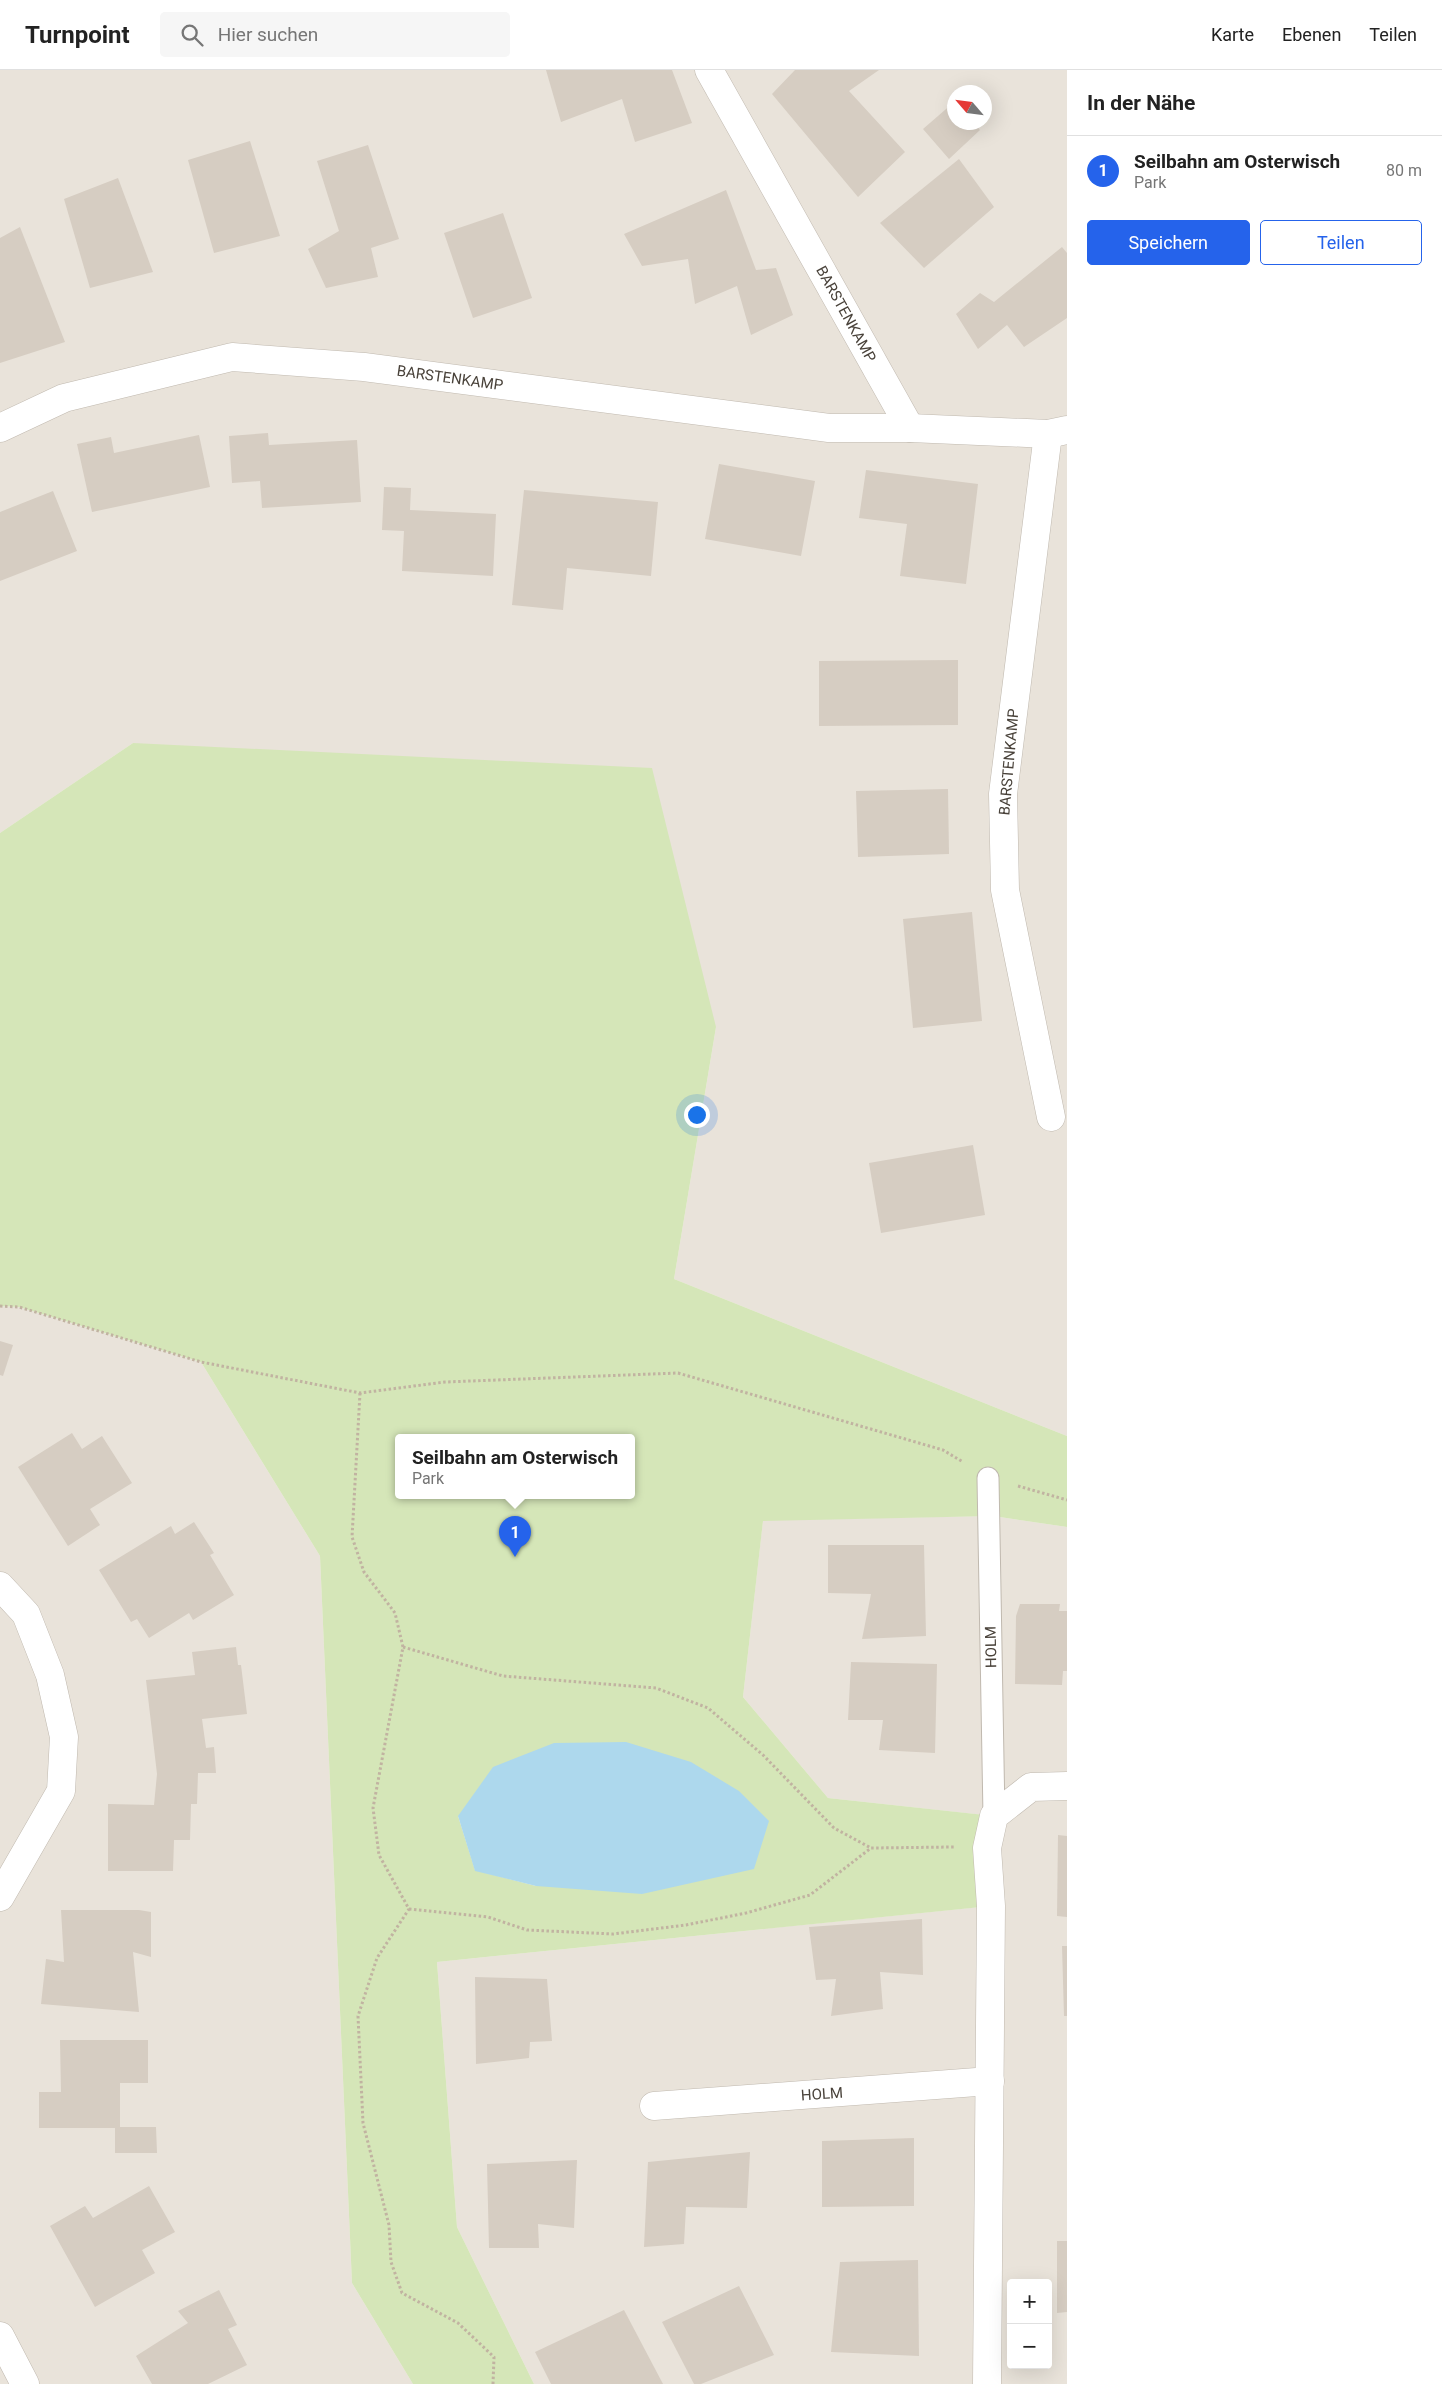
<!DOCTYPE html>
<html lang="de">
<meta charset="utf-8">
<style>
body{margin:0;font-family:Roboto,sans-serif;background:#f6f6f6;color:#222}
.controls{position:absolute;right:15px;bottom:15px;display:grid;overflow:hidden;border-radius:5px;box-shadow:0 5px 20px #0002}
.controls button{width:45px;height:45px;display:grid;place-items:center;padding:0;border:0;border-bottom:1px solid #e0e0e0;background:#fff;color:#222;font:25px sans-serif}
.compass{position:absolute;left:947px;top:15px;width:45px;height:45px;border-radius:50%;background:#fff;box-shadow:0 5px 20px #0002;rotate:298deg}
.you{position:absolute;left:696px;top:1044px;width:18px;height:18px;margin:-12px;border:4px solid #fff;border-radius:50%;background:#1a73e8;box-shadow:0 0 0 8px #1a73e833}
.badge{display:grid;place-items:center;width:32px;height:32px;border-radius:50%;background:#2563eb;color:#fff;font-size:16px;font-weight:700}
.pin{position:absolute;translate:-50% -41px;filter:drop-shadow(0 1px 2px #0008)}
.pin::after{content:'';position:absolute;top:26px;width:18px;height:15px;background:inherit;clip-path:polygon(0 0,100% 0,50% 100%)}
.popup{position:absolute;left:395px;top:1364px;width:240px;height:65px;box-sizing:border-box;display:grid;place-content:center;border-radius:5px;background:#fff;filter:drop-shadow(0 1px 4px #0005);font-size:16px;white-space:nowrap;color:#767676}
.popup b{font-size:19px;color:#222}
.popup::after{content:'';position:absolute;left:50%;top:100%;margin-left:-10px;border:10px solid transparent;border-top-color:#fff}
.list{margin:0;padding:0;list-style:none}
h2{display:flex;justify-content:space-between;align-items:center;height:65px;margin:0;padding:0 20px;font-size:21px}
h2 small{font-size:16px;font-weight:400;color:#767676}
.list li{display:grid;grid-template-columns:32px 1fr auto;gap:15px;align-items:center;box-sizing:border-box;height:70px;padding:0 20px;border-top:1px solid #e0e0e0}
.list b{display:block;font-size:19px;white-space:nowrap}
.list p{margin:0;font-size:16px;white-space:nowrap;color:#767676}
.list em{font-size:16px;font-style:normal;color:#767676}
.actions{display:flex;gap:10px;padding:15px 20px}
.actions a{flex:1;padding:11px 0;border:1px solid #2563eb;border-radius:5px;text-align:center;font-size:18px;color:#2563eb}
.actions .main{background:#2563eb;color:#fff}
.icon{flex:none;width:28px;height:28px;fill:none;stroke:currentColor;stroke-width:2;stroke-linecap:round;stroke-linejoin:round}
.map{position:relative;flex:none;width:1067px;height:2314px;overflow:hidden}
header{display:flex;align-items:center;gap:30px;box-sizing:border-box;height:70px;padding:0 25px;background:#fff;border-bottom:1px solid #e0e0e0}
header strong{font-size:24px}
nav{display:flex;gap:28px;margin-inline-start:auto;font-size:18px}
.search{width:350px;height:45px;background:#f6f6f6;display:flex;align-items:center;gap:12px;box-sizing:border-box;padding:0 18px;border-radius:5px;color:#767676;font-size:19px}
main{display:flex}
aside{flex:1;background:#fff}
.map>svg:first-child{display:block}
.residential{fill:#e9e3da;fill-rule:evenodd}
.green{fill:#d5e6b8;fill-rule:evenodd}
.water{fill:#add8ed}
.building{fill:#d6cdc2}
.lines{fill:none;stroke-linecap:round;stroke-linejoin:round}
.lane-casing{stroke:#c0b9af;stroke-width:23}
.street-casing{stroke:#c0b9af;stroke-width:29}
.path{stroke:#c1b3a1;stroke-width:3;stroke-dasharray:2.5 2.5;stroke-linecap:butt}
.lane{stroke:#fff;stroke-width:21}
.street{stroke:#fff;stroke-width:28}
.labels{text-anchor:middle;stroke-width:5;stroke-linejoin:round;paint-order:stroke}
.street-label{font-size:15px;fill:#49423a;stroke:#fff}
</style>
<header>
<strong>Turnpoint</strong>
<div class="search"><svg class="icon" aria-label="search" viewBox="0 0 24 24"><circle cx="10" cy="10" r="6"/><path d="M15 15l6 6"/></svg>Hier suchen</div>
<nav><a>Karte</a><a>Ebenen</a><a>Teilen</a></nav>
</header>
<main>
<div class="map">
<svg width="1067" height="2314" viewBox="0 0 1067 2314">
<rect width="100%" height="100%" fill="#f5f2ec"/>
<g class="residential">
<path d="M0 0H1067V1366L674 1209 716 957 133 673 0 763ZM954 22H984V52H954Z"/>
<polygon points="0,1236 19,1237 201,1292 320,1486 352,2213 413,2314 0,2314"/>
<path d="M993 1446 1067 1457V2314H534L457 2157 437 1892 990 1836 993 1746 828 1728 743 1627 763 1450ZM1011 2213H1048V2295H1011Z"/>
</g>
<path class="green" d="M133 673 652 698 716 957 674 1209 1067 1366V1457L993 1446 763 1451 743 1627 828 1728 994 1746 991 1836 437 1892 457 2157 534 2314H413L352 2213 320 1486 201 1292 19 1237 0 1236V763ZM399 1368H631V1426H399ZM458 1746 536 1816 475 1800Z"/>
<polygon class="water" points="626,1672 691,1692 739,1721 769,1751 754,1799 642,1824 536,1816 475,1801 458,1746 493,1697 554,1673"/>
<g class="building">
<polygon points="546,0 672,0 692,53 635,72 622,29 561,52"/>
<polygon points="795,0 879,0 849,21 905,82 858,127 772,24"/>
<polygon points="953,33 954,52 973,52 980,60 949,89 923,59"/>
<polygon points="250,71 280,166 214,183 188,90"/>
<polygon points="368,75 399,169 371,178 378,207 326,218 308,179 339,161 317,91"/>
<polygon points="959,89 994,137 924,198 880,153"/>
<polygon points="118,108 153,202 90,218 64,129"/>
<polygon points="726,120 756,200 776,198 793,245 751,265 737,216 695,234 688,189 642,196 624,164"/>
<polygon points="503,143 532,228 473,248 444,163"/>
<polygon points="20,157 65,272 0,293 0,168"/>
<polygon points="1062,177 1067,183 1067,248 1024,277 1007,255 978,279 956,244 980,223 994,232"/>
<polygon points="268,363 269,375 357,370 361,432 262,438 260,411 232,413 229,366"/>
<polygon points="199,365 210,417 92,442 77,374 111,367 114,383"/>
<polygon points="719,394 815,411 801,486 705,469"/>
<polygon points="866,400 978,414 966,514 900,506 907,454 859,448"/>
<polygon points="384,417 411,418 410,440 496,444 493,506 402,501 404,461 382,460"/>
<polygon points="524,420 658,432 651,506 567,498 563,540 512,535"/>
<polygon points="53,421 77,481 0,511 0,442"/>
<polygon points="958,590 958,655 819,656 819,591"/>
<polygon points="948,719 949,784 858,787 856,721"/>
<polygon points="972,842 982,951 913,958 903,849"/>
<polygon points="973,1075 985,1145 881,1163 869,1093"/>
<polygon points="0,1271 13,1275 3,1306 0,1305"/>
<polygon points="72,1363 82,1379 102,1366 132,1413 90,1439 100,1455 68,1476 18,1397"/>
<polygon points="194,1452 214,1483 210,1485 234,1525 193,1550 189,1543 149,1568 137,1549 131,1552 99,1500 171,1456 175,1464"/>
<polygon points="828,1475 924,1475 926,1566 862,1569 871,1524 828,1523"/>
<polygon points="1020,1534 1060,1534 1059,1541 1067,1541 1067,1601 1063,1601 1062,1615 1015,1614 1016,1546"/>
<polygon points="236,1577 238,1595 241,1595 247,1644 202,1649 206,1678 214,1677 216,1703 198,1703 197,1734 191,1734 190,1770 174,1770 173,1801 108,1801 108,1734 154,1735 157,1704 146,1610 195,1605 192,1582"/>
<polygon points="851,1592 937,1594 935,1683 879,1680 883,1650 848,1650"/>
<polygon points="1058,1765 1067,1766 1067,1847 1057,1846"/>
<polygon points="61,1840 139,1840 151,1842 151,1887 133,1882 139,1942 41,1934 46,1889 64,1892"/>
<polygon points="922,1849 923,1905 880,1902 883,1939 831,1946 836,1909 816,1910 809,1857"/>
<polygon points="1062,1876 1067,1876 1067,1946 1064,1946"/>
<polygon points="475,1907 547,1909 552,1971 530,1972 529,1988 476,1994"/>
<polygon points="60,1970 148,1970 148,2013 120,2013 120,2057 156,2057 157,2083 115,2083 115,2058 39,2058 39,2022 61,2022"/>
<polygon points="914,2068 914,2136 822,2137 822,2071"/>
<polygon points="750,2082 747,2138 686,2137 684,2174 644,2177 648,2092"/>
<polygon points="577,2090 574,2158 538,2154 539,2178 489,2178 487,2094"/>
<polygon points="149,2116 175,2162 142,2180 155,2203 95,2237 50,2156 85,2136 93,2148"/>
<polygon points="1057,2171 1067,2171 1067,2242 1057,2243"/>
<polygon points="918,2190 919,2286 831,2282 840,2192"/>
<polygon points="739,2216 774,2285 701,2314 694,2314 662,2252"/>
<polygon points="219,2220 237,2255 228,2259 247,2295 208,2314 152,2314 136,2286 188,2253 178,2241"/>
<polygon points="624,2240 663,2314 551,2314 535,2282"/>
</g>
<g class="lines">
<defs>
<polyline id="lane" points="988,1408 994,1746"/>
<g id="street">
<polyline points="709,0 910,358"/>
<polyline points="0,358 64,328 232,287 364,297 829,358 910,358 1048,364 1067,360"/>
<polyline points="1048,364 1003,724 1005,820 1051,1047"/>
<polyline points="0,1516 26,1544 50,1605 64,1667 61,1721 0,1827"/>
<polyline points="654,2036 990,2011"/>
<polyline points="0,2266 25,2314"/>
<polyline points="987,2314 991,1836 987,1778 994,1746 1031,1717 1067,1716"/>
</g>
</defs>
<use href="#lane" class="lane-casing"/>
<use href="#street" class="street-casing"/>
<g class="path">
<polyline points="0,1236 19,1237 201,1292 360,1323 445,1312 678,1303 943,1380 963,1392"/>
<polyline points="360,1323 352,1467 364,1502 395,1543 403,1577 373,1738 379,1785 409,1839 377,1888 358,1946 363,2053 389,2155 391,2192 402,2223 458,2253 494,2287 493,2314"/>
<polyline points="1018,1416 1067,1430"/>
<polyline points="403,1577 503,1606 656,1618 708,1638 763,1685 834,1758 871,1778"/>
<polyline points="409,1839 488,1847 527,1860 613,1864 686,1855 746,1843 810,1825 871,1778 954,1777"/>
</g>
<use href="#lane" class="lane"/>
<use href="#street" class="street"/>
</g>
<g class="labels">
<g class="street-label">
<text transform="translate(846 244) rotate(61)" y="5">BARSTENKAMP</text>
<text transform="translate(450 308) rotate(8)" y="5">BARSTENKAMP</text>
<text transform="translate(1009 692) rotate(-85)" y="5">BARSTENKAMP</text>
<text transform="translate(991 1577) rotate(-91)" y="5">HOLM</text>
<text transform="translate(822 2024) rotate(-4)" y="5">HOLM</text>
</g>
</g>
</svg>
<div class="controls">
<button>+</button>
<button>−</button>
</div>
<svg class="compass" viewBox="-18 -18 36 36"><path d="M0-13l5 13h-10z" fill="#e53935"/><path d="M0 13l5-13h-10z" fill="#767676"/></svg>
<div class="you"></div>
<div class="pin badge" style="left:515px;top:1487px">1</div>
<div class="popup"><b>Seilbahn am Osterwisch</b>Park</div>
</div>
<aside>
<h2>In der Nähe<small></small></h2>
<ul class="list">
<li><span class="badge">1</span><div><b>Seilbahn am Osterwisch</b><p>Park</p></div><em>80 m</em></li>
</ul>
<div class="actions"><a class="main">Speichern</a><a>Teilen</a></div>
</aside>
</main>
